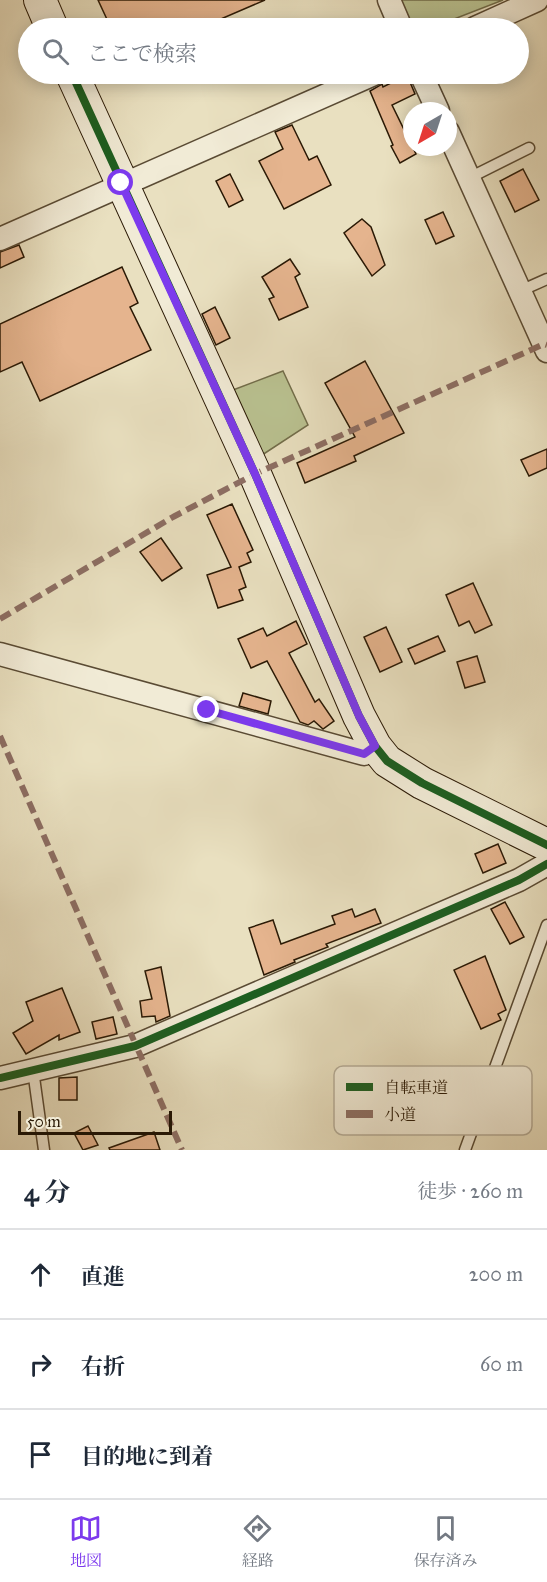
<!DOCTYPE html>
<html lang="ja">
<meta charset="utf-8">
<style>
body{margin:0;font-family:"IM FELL Great Primer","Noto Serif JP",serif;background:#f2f2f3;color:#1f2937}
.compass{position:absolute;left:403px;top:102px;width:54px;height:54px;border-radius:50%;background:#fff;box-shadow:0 3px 15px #0003;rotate:219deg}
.scale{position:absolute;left:18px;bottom:15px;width:154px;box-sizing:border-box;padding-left:6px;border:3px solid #2a1905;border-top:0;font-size:16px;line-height:21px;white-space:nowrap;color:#2a1905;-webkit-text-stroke:4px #f1ebd6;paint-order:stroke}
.stop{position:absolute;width:18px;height:18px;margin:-14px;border:4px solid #7c3aed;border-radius:50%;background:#fff}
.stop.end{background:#7c3aed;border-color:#fff;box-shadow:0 2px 6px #0008}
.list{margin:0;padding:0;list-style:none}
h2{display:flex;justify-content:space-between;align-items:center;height:78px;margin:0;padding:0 24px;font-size:26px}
h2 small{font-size:20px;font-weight:400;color:#747a83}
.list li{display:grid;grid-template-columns:39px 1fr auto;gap:18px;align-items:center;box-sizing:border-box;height:90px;padding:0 24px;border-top:2px solid #e0e1e3}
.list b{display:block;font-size:22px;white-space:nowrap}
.list em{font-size:20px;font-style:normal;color:#747a83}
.icon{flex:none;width:33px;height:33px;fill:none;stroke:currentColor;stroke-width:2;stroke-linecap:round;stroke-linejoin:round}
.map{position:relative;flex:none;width:547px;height:1150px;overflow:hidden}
.search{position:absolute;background:#fff;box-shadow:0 3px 15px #0003;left:18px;right:18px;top:18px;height:66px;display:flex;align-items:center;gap:15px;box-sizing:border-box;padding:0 21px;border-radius:33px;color:#747a83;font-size:22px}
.sheet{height:348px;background:#fff}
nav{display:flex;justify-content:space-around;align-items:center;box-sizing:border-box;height:84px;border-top:2px solid #e0e1e3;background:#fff;font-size:16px;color:#747a83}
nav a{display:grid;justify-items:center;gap:3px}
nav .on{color:#7c3aed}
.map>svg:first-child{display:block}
.green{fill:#b9c190;stroke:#726d4a;stroke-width:1.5}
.building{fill:#e5b48e;stroke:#2a1905;stroke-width:1.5}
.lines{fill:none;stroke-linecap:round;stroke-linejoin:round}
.lane-casing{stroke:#5a4b34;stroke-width:13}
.street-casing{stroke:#5a4b34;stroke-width:25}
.secondary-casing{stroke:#2a1905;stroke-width:34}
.lane{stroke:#f1ebd6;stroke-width:10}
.street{stroke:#f1ebd6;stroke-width:22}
.secondary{stroke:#f1ebd6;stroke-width:32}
.quiet{stroke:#8d6e63;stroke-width:6;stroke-dasharray:12 6;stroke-linecap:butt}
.cycleway-casing{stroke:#f1ebd6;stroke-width:11}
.cycleway{stroke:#1b5e20;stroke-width:8}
.route{stroke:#7c3aed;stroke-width:8}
.key{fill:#f1ebd6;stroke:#b5ac97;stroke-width:1.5}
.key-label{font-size:16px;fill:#2a1905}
</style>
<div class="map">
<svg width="547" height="1150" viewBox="0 0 547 1150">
<rect width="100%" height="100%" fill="#e9e0c0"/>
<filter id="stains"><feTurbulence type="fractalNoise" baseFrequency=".00333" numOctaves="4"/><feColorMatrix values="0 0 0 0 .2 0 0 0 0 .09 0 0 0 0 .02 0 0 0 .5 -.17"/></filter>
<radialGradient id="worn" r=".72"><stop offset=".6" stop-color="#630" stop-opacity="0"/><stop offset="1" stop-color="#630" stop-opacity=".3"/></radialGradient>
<g class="green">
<polygon points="401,0 503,0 431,28 413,28"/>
<polygon points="283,371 308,425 259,457 233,390"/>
</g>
<g class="building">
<polygon points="98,0 265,0 200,28 111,28"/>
<polygon points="407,75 415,94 392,105 416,154 400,163 391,146 393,145 370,91 382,84 383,87"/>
<polygon points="292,125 309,160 317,156 331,185 284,209 259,161 283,149 275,132"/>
<polygon points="523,169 539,200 515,212 500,181"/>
<polygon points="230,174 243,200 229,207 216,181"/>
<polygon points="443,212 454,236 436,244 425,220"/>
<polygon points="362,219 371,227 385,265 372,276 344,233"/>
<polygon points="19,245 24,257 0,268 0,252"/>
<polygon points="290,259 300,274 295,277 308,307 279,320 269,299 274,297 262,277"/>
<polygon points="122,267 138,303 130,307 151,350 40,401 22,362 0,372 0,324"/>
<polygon points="215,307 230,338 216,345 202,314"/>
<polygon points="365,361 404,433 354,456 356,461 305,483 297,463 355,437 325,383"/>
<polygon points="547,449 547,468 529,476 521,460"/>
<polygon points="232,504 253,550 247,553 251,562 239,567 246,587 239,590 243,600 218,608 207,575 231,567 207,515"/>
<polygon points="161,538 182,568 162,581 140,552"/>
<polygon points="473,583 492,625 475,633 469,621 459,626 446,595"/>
<polygon points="296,621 307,644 289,653 315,702 319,699 334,721 323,729 314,721 308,725 300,722 267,661 251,668 238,639 263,628 267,636"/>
<polygon points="386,627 402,662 380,672 364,637"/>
<polygon points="438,636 445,651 415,664 408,649"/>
<polygon points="477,656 485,682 465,688 457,662"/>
<polygon points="243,693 271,701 268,714 239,706"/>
<polygon points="498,844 506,863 483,873 475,854"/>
<polygon points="505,902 524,937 510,944 491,909"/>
<polygon points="352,909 355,917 375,909 381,923 326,944 328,947 294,960 295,962 264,975 249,928 273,920 281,944 335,924 332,916"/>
<polygon points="485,956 506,1010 498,1014 501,1020 481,1029 454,970"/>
<polygon points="161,967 170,1016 156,1022 155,1016 142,1017 140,1001 152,999 145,971"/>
<polygon points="62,988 80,1032 59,1040 59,1035 26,1054 13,1033 33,1021 26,1002"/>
<polygon points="113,1017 117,1034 96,1039 92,1022"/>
<polygon points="77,1077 77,1100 59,1100 59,1078"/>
<polygon points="88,1126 98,1145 83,1150 74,1133"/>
<polygon points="154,1132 160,1150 110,1150 109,1148"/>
</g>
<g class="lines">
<defs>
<g id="lane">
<polyline points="469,178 529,148"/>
<polyline points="520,291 547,279"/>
<polyline points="33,1070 44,1150"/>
<polyline points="465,1150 547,925"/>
</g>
<g id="street">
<polyline points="389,0 401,28"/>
<polyline points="475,28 537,0"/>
<polyline points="421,74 438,111"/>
<polyline points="448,132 547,351"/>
<polyline points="0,239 374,74"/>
<polyline points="0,654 364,754 375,746"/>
<polyline points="0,1078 135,1046 519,880 547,864"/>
</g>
<g id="secondary">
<polyline points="40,0 52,28"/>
<polyline points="72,74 255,474 359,716 375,746 387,761 422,783 547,845"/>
</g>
</defs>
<use href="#lane" class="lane-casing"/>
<use href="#street" class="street-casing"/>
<use href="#secondary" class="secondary-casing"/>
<use href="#lane" class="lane"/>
<use href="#street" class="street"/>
<use href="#secondary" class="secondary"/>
<g class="quiet">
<polyline points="0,619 173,517 255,474 544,344 547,345"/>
<polyline points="0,736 182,1150"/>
</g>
<defs>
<g id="cycleway">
<polyline points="72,74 255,474 359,716 375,746 387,761 422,783 547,845"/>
<polyline points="0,1078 135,1046 519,880 547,864"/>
</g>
</defs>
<use href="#cycleway" class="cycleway-casing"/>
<use href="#cycleway" class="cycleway"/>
</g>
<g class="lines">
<polyline class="route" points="121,183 255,474 359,716 375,746 364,754 207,710"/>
</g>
<rect x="334" y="1066" width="198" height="69" rx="9" class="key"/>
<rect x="346" y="1083" width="27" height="8" fill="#1b5e20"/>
<rect x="346" y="1110" width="27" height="8" fill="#8d6e63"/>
<g class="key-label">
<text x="384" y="1093">自転車道</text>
<text x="384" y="1120">小道</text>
</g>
<rect width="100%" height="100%" filter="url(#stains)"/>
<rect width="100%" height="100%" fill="url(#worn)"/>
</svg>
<svg class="compass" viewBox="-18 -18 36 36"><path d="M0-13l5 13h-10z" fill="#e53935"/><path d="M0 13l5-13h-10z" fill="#747a83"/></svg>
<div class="scale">50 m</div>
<div class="stop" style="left:121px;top:183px"></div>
<div class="stop end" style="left:207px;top:710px"></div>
<div class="search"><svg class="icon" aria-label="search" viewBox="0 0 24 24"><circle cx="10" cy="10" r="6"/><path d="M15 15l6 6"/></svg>ここで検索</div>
</div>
<section class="sheet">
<h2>4 分<small>徒歩 · 260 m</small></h2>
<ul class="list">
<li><svg class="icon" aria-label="ahead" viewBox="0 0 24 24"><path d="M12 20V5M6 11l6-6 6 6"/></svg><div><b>直進</b></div><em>200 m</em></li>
<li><svg class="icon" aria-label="right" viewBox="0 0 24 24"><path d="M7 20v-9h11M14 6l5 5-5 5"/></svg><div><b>右折</b></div><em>60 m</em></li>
<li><svg class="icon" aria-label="arrive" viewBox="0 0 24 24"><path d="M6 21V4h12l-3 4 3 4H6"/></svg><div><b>目的地に到着</b></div></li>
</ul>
</section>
<nav>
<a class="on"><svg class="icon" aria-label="map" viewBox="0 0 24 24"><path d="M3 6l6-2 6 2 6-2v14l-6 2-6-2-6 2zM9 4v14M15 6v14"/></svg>地図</a>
<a><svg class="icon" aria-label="directions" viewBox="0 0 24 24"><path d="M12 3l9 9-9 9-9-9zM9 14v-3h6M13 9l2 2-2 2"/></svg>経路</a>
<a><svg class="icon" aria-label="saved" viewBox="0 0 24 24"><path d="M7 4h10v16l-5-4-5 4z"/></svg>保存済み</a>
</nav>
